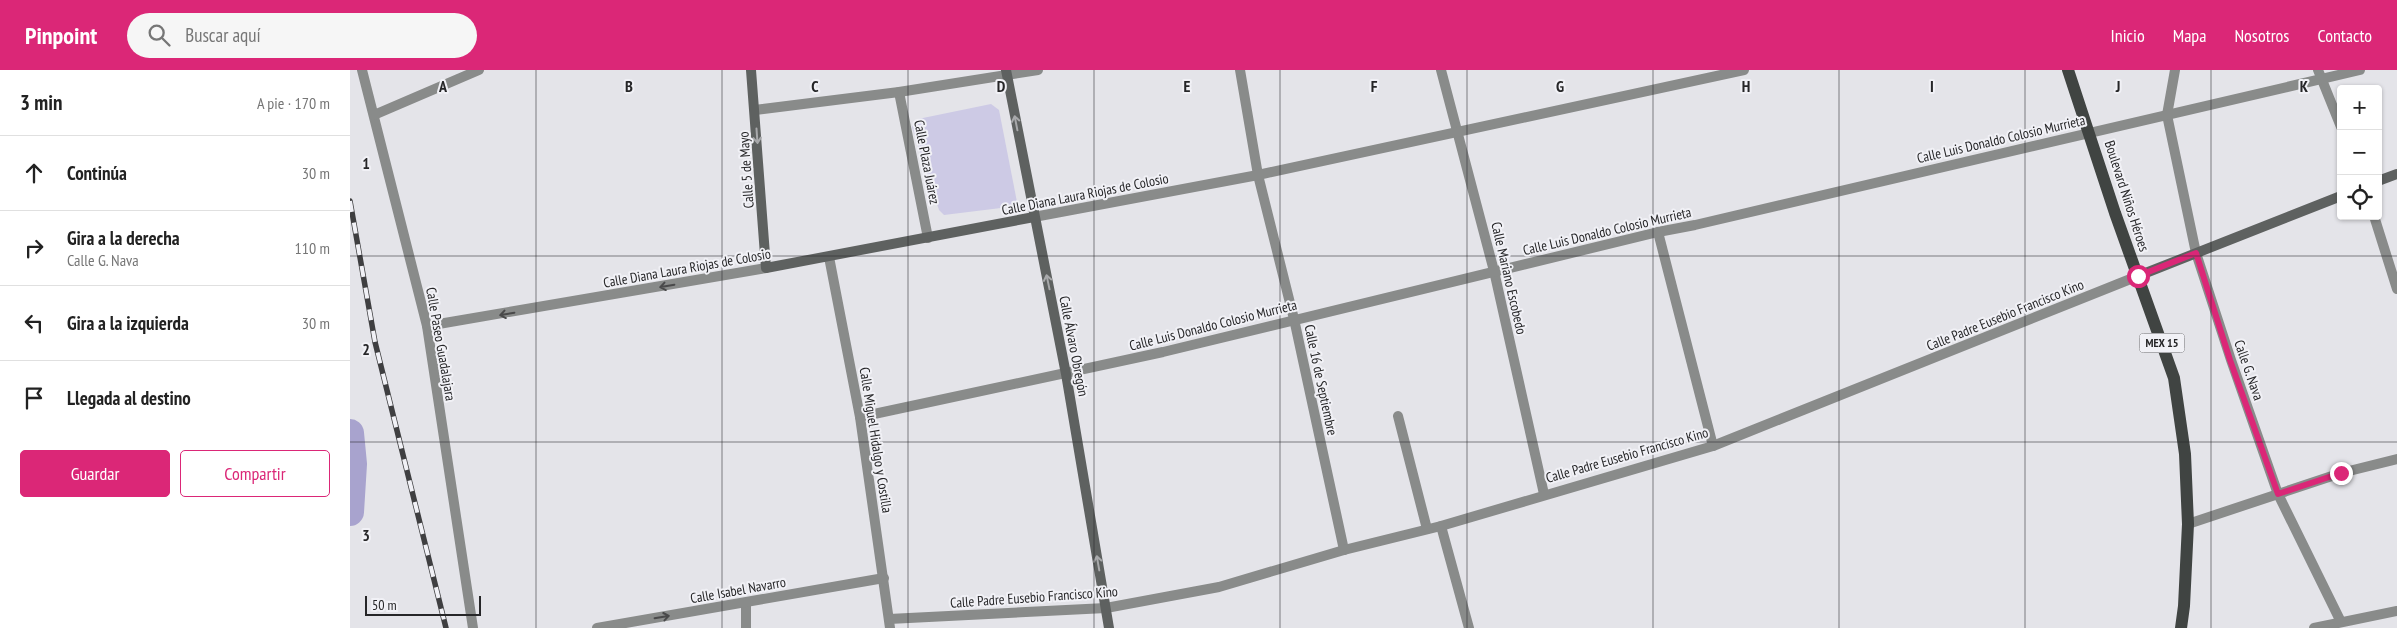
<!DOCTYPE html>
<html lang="es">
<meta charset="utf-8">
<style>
body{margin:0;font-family:"PT Sans Narrow",sans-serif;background:#f6f6f6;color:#222}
.controls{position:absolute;right:15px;top:15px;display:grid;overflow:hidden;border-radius:5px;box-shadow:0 1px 4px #0004}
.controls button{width:45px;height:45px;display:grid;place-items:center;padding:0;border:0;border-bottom:1px solid #e0e0e0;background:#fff;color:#222;font:25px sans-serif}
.scale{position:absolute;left:15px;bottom:12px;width:116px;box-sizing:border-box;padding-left:5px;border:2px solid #262628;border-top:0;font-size:14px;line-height:18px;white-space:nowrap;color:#262628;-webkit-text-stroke:4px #f1f1f6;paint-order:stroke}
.stop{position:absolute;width:15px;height:15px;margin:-11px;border:4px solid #db2777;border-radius:50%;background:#fff}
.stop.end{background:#db2777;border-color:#fff;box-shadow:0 1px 5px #0008}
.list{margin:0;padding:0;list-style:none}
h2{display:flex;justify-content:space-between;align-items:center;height:65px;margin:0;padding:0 20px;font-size:21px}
h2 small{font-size:16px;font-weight:400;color:#767676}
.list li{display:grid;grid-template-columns:32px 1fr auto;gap:15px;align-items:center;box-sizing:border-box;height:75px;padding:0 20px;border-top:1px solid #e0e0e0}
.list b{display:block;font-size:19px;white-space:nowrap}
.list p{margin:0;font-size:16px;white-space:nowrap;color:#767676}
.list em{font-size:16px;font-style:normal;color:#767676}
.actions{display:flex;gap:10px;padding:15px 20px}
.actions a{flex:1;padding:11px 0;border:1px solid #db2777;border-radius:5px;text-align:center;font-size:18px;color:#db2777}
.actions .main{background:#db2777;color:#fff}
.icon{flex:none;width:28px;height:28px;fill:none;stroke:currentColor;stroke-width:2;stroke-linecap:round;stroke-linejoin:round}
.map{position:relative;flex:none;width:2047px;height:558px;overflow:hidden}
header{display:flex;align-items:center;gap:30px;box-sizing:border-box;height:70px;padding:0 25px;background:#db2777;color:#fff}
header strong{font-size:24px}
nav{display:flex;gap:28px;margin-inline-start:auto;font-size:18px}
.search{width:350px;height:45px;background:#f6f6f6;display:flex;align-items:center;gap:12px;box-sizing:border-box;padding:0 18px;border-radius:28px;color:#767676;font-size:19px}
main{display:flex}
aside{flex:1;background:#fff}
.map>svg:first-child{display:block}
.green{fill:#cdcae5}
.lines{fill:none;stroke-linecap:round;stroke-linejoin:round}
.river{stroke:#a8a3ce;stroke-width:28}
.street{stroke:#898b8a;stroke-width:10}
.secondary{stroke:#5e6160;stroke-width:10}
.primary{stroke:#404442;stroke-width:12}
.rail-casing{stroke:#3f3f41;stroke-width:5.5}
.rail{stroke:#f1f1f6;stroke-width:4;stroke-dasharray:11;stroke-linecap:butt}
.oneway{stroke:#a8a9ab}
.oneway2{stroke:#49494a}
.route{stroke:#db2777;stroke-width:6}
.grid{fill:none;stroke:#262628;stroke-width:1;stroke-opacity:0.55}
.labels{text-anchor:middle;stroke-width:4;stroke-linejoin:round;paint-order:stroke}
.shield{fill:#f1f1f6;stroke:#636366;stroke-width:1}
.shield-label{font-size:12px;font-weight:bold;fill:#262628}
.street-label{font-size:14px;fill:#262628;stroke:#f1f1f6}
.grid-label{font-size:16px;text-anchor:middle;font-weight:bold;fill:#262628;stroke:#f1f1f6;stroke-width:4;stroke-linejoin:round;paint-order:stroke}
</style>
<header>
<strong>Pinpoint</strong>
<div class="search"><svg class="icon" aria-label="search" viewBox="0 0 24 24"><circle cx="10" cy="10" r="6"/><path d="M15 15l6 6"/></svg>Buscar aquí</div>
<nav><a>Inicio</a><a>Mapa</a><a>Nosotros</a><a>Contacto</a></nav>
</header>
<main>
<aside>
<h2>3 min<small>A pie · 170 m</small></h2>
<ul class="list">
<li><svg class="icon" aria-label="ahead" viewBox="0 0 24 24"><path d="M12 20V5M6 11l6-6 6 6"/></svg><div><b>Continúa</b></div><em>30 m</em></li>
<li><svg class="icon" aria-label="right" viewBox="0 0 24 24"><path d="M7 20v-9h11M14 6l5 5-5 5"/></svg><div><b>Gira a la derecha</b><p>Calle G. Nava</p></div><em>110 m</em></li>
<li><svg class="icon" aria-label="left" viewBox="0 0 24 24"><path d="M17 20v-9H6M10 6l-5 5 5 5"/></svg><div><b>Gira a la izquierda</b></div><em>30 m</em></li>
<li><svg class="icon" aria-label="arrive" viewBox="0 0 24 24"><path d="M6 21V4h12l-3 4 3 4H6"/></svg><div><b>Llegada al destino</b></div></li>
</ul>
<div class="actions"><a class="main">Guardar</a><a>Compartir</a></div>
</aside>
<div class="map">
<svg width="2047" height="558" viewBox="0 0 2047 558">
<rect width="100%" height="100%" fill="#e4e4e9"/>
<polygon class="green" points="641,34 649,40 667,132 659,137 594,145 589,140 562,57 568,49"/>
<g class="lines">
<polyline class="river" points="0,363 3,394 0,442"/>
<g class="street">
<polyline points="12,0 77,256 123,558"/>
<polyline points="890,0 908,105 944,249 994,480"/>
<polyline points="1091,0 1144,201 1194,424"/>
<polyline points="1825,0 1817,45 1846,183 1881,290 1928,424 1991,552"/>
<polyline points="1968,0 1991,57"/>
<polyline points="549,22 578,168"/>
<polyline points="405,40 549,22 688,0"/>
<polyline points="24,45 129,0"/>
<polyline points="2024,146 2047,219"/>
<polyline points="684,147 908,105 1394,0"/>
<polyline points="1308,162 1363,376"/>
<polyline points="479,187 510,347 540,558"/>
<polyline points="77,256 416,198"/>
<polyline points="1048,346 1077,459"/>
<polyline points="510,347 813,282 1308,162 1345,155 2010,0"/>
<polyline points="1838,454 1991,403 2047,389"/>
<polyline points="1091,456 1119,558"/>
<polyline points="396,533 396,558"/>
<polyline points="539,549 756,538 869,517 994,480 1091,456 1363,376 1788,206"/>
<polyline points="247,558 534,508"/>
<polyline points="1964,558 2047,541"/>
</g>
<g class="secondary">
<polyline points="401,0 416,198 684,147"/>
<polyline points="656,0 716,304 759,558"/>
<polyline points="2028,111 2047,104"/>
<polyline points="1788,206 1991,126"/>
</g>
<polyline class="primary" points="1718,0 1765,143 1824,308 1835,384 1838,454 1834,536 1831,558"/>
<defs>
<polyline id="rail" points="0,131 25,272 96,558"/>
</defs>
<use href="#rail" class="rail-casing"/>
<use href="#rail" class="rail"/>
</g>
<defs><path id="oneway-shaft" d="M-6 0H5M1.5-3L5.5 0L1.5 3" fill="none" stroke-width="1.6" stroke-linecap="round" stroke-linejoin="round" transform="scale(1.25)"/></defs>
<g class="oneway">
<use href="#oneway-shaft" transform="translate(666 53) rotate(-101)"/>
<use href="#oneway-shaft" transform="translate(407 66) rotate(86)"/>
<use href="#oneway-shaft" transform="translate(698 212) rotate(-102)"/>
<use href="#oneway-shaft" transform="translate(748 493) rotate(-100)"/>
</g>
<g class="oneway2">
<use href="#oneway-shaft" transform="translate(317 216) rotate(170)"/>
<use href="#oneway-shaft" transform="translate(157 244) rotate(170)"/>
<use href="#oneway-shaft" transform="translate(312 547) rotate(-9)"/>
</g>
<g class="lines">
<polyline class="route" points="1788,206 1846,183 1880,290 1928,424 1991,403"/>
</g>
<path class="grid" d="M186 0V558M372 0V558M558 0V558M744 0V558M930 0V558M1117 0V558M1303 0V558M1489 0V558M1675 0V558M1861 0V558M0 186H2047M0 372H2047"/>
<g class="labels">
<rect class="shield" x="1789.5" y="263.5" width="45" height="19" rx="4"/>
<g class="shield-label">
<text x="1812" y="277">MEX 15</text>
</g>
<g class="street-label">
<text transform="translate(1651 69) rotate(-13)" y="5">Calle Luis Donaldo Colosio Murrieta</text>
<text transform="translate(577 92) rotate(79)" y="5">Calle Plaza Juárez</text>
<text transform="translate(396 100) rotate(-94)" y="5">Calle 5 de Mayo</text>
<text transform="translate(735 124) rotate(-11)" y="5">Calle Diana Laura Riojas de Colosio</text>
<text transform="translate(1777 126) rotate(72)" y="5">Boulevard Niños Héroes</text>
<text transform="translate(1257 161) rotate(-13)" y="5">Calle Luis Donaldo Colosio Murrieta</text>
<text transform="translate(337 198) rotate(-10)" y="5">Calle Diana Laura Riojas de Colosio</text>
<text transform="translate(1159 208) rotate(77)" y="5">Calle Mariano Escobedo</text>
<text transform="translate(1655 245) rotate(-22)" y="5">Calle Padre Eusebio Francisco Kino</text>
<text transform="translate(863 255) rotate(-14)" y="5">Calle Luis Donaldo Colosio Murrieta</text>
<text transform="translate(91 274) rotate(80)" y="5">Calle Paseo Guadalajara</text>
<text transform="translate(724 276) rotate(79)" y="5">Calle Álvaro Obregón</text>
<text transform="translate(1899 300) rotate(71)" y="5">Calle G. Nava</text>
<text transform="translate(971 310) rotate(78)" y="5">Calle 16 de Septiembre</text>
<text transform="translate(526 370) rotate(81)" y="5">Calle Miguel Hidalgo y Costilla</text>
<text transform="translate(1277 385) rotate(-16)" y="5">Calle Padre Eusebio Francisco Kino</text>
<text transform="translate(388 520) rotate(-10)" y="5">Calle Isabel Navarro</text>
<text transform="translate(684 527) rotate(-4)" y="5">Calle Padre Eusebio Francisco Kino</text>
</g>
</g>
<g class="grid-label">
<text x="93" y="22">A</text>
<text x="279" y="22">B</text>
<text x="465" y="22">C</text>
<text x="651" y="22">D</text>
<text x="837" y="22">E</text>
<text x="1024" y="22">F</text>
<text x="1210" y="22">G</text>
<text x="1396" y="22">H</text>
<text x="1582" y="22">I</text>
<text x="1768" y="22">J</text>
<text x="1954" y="22">K</text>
<text x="16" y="99">1</text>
<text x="16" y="285">2</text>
<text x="16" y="471">3</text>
</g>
</svg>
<div class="controls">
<button>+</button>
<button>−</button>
<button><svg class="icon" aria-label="locate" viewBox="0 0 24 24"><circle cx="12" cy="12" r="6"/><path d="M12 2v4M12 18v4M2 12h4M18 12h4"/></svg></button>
</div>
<div class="scale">50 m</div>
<div class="stop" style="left:1788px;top:206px"></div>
<div class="stop end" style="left:1991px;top:403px"></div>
</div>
</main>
